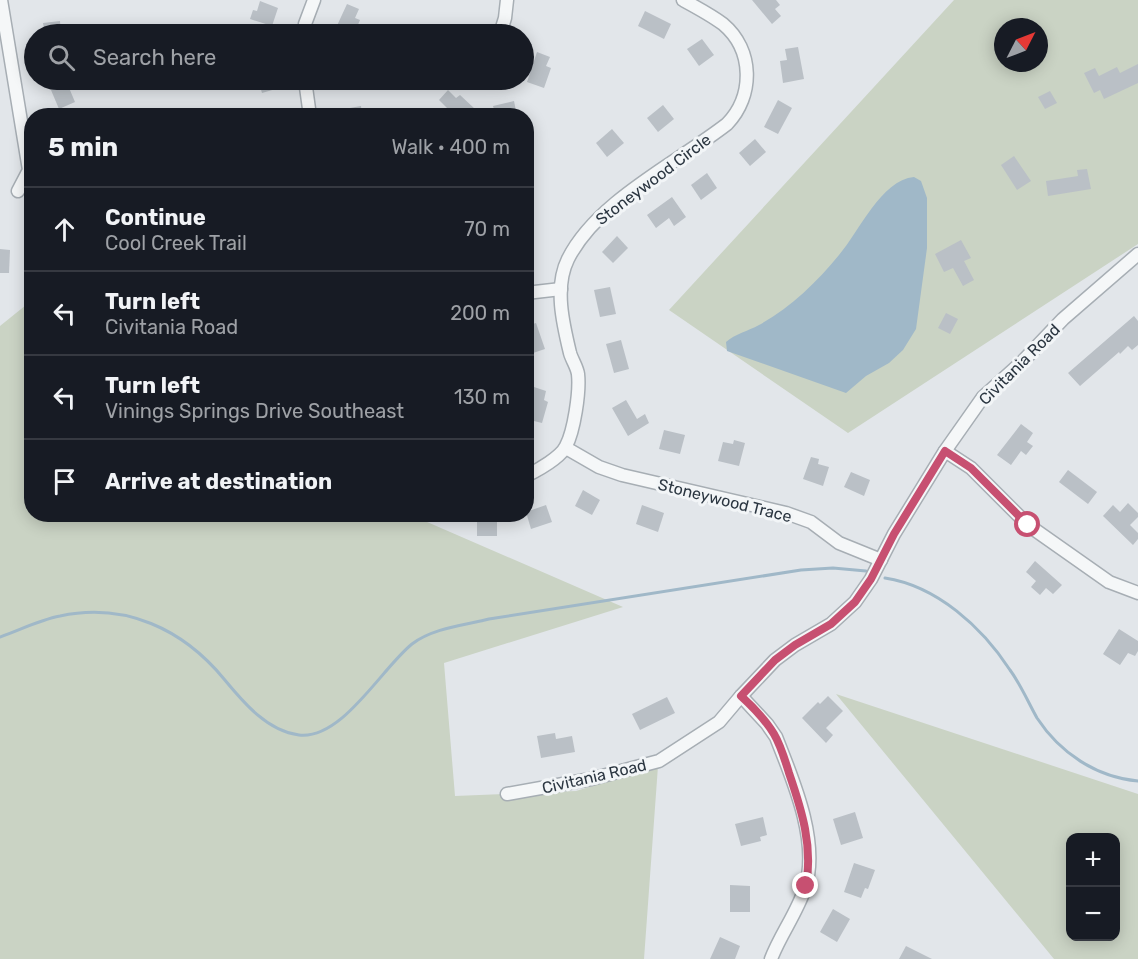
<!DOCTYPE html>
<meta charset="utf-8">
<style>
body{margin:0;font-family:Rubik,sans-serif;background:#242831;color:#f1f3f6}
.controls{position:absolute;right:18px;bottom:18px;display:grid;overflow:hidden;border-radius:12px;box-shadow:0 3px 15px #0003}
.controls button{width:54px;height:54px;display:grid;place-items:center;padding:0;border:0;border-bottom:2px solid #363941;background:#171b24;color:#f1f3f6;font:30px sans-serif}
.compass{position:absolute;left:994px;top:18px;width:54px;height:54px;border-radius:50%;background:#171b24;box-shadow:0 3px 15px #0003;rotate:48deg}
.stop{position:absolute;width:18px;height:18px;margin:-14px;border:4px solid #c75071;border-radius:50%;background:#fff}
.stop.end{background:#c75071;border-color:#fff;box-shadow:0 2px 6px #0008}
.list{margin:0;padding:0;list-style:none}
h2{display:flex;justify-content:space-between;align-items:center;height:78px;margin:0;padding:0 24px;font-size:26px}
h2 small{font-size:20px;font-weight:400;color:#9ea1a6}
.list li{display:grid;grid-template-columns:39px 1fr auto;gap:18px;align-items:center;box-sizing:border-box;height:84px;padding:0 24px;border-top:2px solid #363941}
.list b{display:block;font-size:22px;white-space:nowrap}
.list p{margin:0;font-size:20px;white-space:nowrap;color:#9ea1a6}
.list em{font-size:20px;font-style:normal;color:#9ea1a6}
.icon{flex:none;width:33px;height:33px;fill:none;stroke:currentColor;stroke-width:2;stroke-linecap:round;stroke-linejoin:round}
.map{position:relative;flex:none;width:1138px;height:959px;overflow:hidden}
.search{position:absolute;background:#171b24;box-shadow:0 3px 15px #0003;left:24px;top:24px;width:510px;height:66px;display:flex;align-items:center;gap:15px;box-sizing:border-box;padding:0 21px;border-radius:33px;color:#9ea1a6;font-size:22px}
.panel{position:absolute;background:#171b24;box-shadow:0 3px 15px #0003;left:24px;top:108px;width:510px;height:414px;border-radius:24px}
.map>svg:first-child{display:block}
.green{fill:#cad3c4;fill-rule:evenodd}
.water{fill:#a0b8c8}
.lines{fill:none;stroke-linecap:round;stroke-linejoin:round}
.stream{stroke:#a0b8c8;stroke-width:3}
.building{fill:#bac0c6}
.minor-casing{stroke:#a7aeb4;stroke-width:15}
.minor{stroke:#f5f7f8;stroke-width:12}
.route{stroke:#c75071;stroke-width:8}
.labels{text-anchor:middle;stroke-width:6;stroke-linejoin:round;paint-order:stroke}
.street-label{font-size:16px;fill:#2b3641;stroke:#f2f5f7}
</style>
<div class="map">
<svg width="1138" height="959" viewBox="0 0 1138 959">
<rect width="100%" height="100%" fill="#e2e6ea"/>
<g class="green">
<path d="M954 0H1138V244L848 433 669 310ZM1003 27H1039V63H1003Z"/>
<polygon points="31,301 32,514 411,515 623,607 444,663 455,796 576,791 658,766 644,959 0,959 0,326"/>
<path d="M836 694 1138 794V959H1054ZM1070 838H1116V936H1070Z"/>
</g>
<path class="water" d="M914 177 921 181 927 198V248L916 329 903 350 889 363 866 376 846 393 727 351 726 342C735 334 748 331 759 325 789 309 817 282 839 255 859 232 881 180 914 177Z"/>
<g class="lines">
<g class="stream">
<path d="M885 578C937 586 982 627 1010 670 1021 685 1028 702 1037 718 1060 753 1096 777 1138 781"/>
<path d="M0 637C20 630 39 620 60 616 125 602 183 629 224 679 243 702 267 731 299 735 342 740 381 669 412 644 433 628 465 625 489 619L801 570 833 568 866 571"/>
</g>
</g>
<g class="building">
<polygon points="752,0 776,0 780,5 775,9 781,16 772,24"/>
<polygon points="260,1 278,8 272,26 250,19 253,10 257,11"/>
<polygon points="347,4 359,9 355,18 360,20 354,34 344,34 335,30"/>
<polygon points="645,11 671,24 664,39 638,26"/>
<polygon points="60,21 61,34 45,34 43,23"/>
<polygon points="702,39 714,55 699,66 687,49"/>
<polygon points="798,47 804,79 783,83 780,61 787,60 785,49"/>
<polygon points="537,52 550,57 546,66 551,68 544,88 527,82"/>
<polygon points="1138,64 1138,83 1104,99 1100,90 1094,93 1084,73 1095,68 1099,76 1117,67 1120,73"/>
<polygon points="258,80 276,80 279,88 262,93"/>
<polygon points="67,83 75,102 59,109 51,90"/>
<polygon points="448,90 456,98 460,95 475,109 468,116 455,116 439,100"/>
<polygon points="1050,91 1057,103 1045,109 1038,97"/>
<polygon points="778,100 792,108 778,134 764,127"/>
<polygon points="514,101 517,116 496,116 493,106"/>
<polygon points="663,105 674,119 658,132 647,118"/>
<polygon points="361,106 362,116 333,116 333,111"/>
<polygon points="612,129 624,143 607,157 596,143"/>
<polygon points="755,139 766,152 750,166 739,153"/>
<polygon points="1014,156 1031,181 1017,190 1001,165"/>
<polygon points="1087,169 1091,189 1048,196 1046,181 1078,176 1077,170"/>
<polygon points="707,173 717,188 701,200 691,185"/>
<polygon points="672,197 686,217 674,226 669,218 656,228 647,215"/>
<polygon points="617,236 628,248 613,263 602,252"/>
<polygon points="961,240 971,258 964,261 974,280 963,286 953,268 944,272 935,254"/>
<polygon points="0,249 10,250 9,273 0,273"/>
<polygon points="610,287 616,314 600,317 594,290"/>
<polygon points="946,313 958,319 950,334 938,328"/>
<polygon points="1134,316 1138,321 1138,345 1132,350 1128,346 1120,354 1119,352 1080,386 1068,373"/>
<polygon points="536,323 545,349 530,354 526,345 526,326"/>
<polygon points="621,340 629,369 614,373 606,344"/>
<polygon points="534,387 546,391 544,400 548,402 542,423 526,419 526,411"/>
<polygon points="626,400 637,419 645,414 649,423 628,436 612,408"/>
<polygon points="1021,424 1033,433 1027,442 1033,446 1026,455 1021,451 1011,465 997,455"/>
<polygon points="664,430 685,435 680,454 659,449"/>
<polygon points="734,440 745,443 739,466 718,461 723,442 733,444"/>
<polygon points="811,457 819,459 818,464 829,467 823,486 803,479"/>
<polygon points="1068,470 1097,492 1088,504 1059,482"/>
<polygon points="851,472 870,480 864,496 844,487"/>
<polygon points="583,490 600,500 592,515 575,506"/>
<polygon points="1128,503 1138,513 1138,517 1130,525 1138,533 1138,539 1133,545 1103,516 1113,505 1120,512"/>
<polygon points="546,505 552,522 531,529 526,512"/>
<polygon points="642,505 664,513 658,532 636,524"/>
<rect x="477" y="515" width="20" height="21"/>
<polygon points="1035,561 1062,585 1053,594 1046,588 1040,595 1031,587 1036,581 1026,572"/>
<polygon points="1119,629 1138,641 1138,651 1135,656 1128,653 1120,665 1103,654"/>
<polygon points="828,696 843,711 826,728 833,735 826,743 802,718 818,702 820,704"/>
<polygon points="667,697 675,713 640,730 632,714"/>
<polygon points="555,733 556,739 572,736 575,752 541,758 537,736"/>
<polygon points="855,812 863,838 841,845 833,819"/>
<polygon points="763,817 767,835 760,837 761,841 741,846 735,824"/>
<polygon points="854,863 875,870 868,889 865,888 861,898 844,892"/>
<polygon points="730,885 750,886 750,912 730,912"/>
<polygon points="833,909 850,919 837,942 820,932"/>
<polygon points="720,937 740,946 735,959 710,959"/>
<polygon points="906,946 932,959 899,959"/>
</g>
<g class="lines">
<defs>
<g id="minor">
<polyline points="1,0 29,170 18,191"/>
<polyline points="304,34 305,24 314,0"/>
<polyline points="500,34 505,18 507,0"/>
<polyline points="305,80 310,116"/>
<polyline points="526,293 561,289"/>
<polyline points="566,448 599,467 622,475 786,513 811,522 839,543 881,560"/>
<polyline points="945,451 971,468 1028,525 1109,582 1138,593"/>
<path d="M526 476C538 470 561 457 566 446 574 431 580 392 578 374 577 367 572 360 570 353 563 324 554 287 568 259 597 201 677 163 727 124 754 96 754 50 723 24 711 15 696 7 683 0"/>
<path d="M741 696 767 724 776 737C793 780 820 842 805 888 797 913 780 935 771 959"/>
<polyline points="507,794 591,779 659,761 719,722 741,696 775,660 795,645 831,624 855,602 871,579 894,534 945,451 983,397 1023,361 1063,319 1138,254"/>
</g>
</defs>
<use href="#minor" class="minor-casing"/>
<use href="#minor" class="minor"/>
</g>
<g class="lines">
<path class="route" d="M806 886C813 846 802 811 789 773 785 760 781 746 774 734 765 719 753 707 741 696L775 660 795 645 831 624 855 602 871 579 894 534 945 451 971 468 1028 525"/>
</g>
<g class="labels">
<g class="street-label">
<text transform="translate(653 179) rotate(-37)" y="6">Stoneywood Circle</text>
<text transform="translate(1019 364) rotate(-45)" y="6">Civitania Road</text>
<text transform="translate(725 500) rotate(14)" y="6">Stoneywood Trace</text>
<text transform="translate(594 776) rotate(-13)" y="6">Civitania Road</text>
</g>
</g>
</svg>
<div class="controls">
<button>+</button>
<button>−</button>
</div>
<svg class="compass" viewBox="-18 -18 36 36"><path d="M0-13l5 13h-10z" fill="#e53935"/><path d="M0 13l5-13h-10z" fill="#9ea1a6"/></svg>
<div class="stop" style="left:1028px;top:525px"></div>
<div class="stop end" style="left:806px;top:886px"></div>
<div class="search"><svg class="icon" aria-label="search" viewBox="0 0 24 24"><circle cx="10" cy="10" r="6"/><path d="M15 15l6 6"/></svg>Search here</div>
<section class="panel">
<h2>5 min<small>Walk · 400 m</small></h2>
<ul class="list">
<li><svg class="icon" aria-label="ahead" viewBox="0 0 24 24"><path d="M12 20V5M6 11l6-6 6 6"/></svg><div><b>Continue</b><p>Cool Creek Trail</p></div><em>70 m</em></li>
<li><svg class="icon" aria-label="left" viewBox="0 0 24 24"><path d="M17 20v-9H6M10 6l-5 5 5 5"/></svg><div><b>Turn left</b><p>Civitania Road</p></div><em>200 m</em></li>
<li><svg class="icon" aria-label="left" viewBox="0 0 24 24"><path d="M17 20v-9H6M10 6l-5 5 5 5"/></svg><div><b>Turn left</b><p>Vinings Springs Drive Southeast</p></div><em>130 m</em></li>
<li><svg class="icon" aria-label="arrive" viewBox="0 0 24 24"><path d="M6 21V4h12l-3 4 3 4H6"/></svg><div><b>Arrive at destination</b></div></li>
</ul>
</section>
</div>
